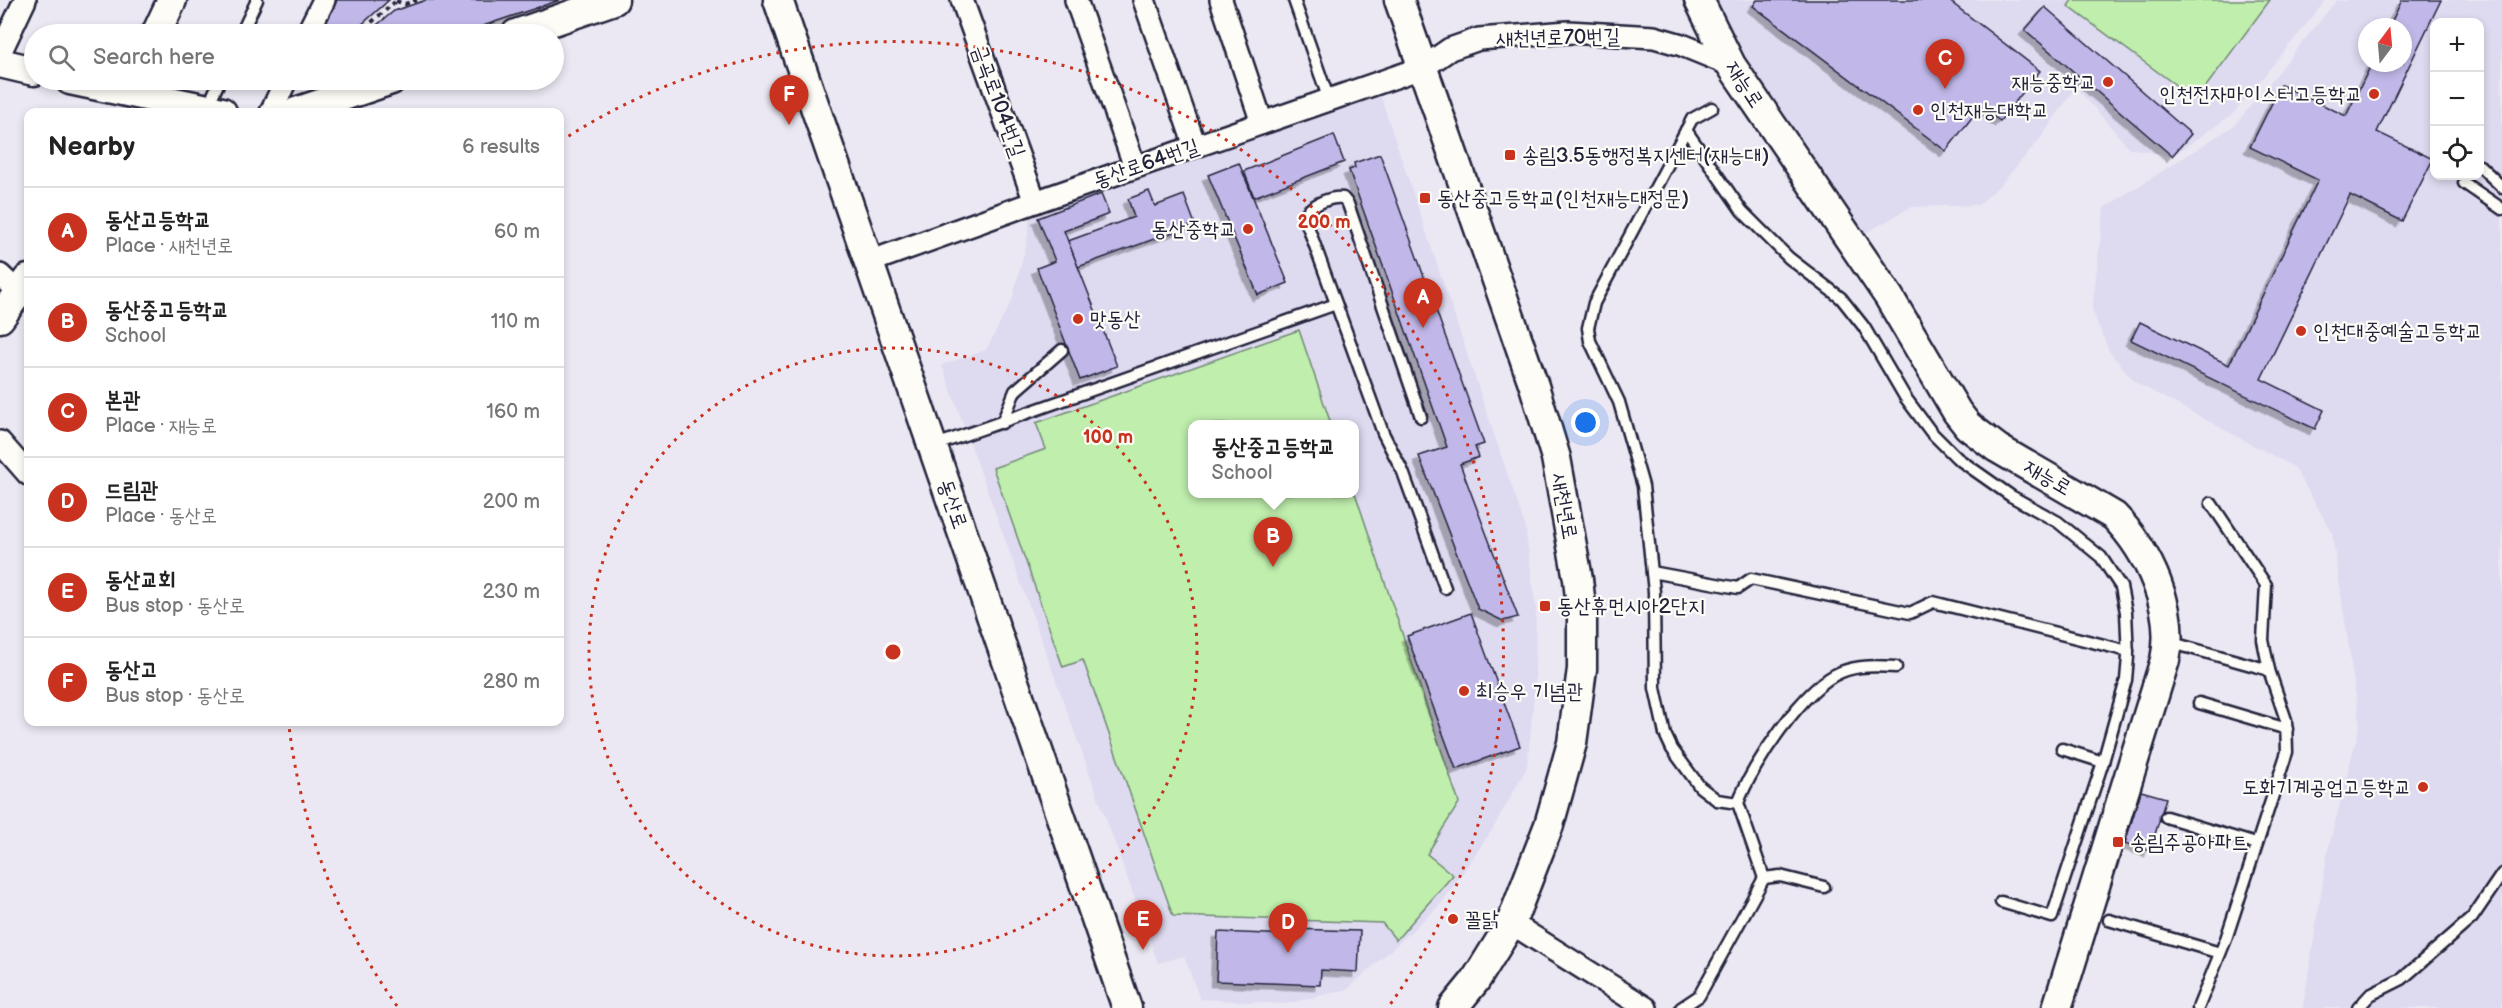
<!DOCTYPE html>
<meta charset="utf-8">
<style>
body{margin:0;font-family:"Balsamiq Sans","Poor Story",sans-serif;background:#f6f6f6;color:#222}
.controls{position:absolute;right:18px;top:18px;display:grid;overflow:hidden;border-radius:12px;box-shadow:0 3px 9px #0003}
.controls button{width:54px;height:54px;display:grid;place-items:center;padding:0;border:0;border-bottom:2px solid #e0e0e0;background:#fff;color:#222;font:30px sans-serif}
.compass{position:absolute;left:2358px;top:18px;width:54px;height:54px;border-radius:50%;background:#fff;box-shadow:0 3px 9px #0003;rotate:16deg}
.you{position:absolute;left:1586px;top:423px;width:21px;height:21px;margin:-15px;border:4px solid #fff;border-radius:50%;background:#1a73e8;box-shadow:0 0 0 9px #1a73e833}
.badge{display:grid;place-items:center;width:39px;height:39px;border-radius:50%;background:#c8321e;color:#fff;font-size:20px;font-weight:700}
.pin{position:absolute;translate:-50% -50px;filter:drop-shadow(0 2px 3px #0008)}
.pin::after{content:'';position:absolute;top:32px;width:21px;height:18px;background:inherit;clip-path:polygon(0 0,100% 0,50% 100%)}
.popup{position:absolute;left:1188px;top:420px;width:171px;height:78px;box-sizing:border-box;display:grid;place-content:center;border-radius:12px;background:#fff;filter:drop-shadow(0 2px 4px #0005);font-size:20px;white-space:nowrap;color:#767676}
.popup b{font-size:22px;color:#222}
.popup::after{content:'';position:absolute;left:50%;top:100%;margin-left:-12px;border:12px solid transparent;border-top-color:#fff}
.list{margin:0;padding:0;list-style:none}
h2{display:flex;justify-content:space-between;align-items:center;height:78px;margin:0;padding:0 24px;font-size:26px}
h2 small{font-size:20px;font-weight:400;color:#767676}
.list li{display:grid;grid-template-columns:39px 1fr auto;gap:18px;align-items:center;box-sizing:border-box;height:90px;padding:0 24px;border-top:2px solid #e0e0e0}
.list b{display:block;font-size:22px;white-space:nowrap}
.list p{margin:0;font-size:20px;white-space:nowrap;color:#767676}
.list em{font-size:20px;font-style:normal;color:#767676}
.icon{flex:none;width:33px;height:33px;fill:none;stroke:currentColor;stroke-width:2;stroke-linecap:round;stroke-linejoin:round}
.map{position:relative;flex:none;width:2502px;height:1008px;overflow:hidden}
.search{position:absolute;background:#fff;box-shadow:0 3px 9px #0003;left:24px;top:24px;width:540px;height:66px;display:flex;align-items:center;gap:15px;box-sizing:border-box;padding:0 21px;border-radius:33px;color:#767676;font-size:22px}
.panel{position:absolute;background:#fff;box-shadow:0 3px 9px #0003;left:24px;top:108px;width:540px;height:618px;border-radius:12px}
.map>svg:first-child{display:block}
.built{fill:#dedaf0;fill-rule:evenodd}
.green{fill:#bfeead;stroke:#708874;stroke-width:1.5}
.building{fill:#c1b8e9;stroke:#22223b;stroke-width:1.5;filter:url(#shadow)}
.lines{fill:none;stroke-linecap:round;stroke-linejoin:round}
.lane-casing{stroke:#22223b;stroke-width:15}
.street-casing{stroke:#22223b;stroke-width:26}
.secondary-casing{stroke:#22223b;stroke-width:33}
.path{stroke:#22223b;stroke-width:4;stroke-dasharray:4.5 4.5;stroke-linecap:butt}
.lane{stroke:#fdfcf7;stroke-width:10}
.street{stroke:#fdfcf7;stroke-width:21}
.secondary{stroke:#fdfcf7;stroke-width:28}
.ring{fill:none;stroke:#c8321e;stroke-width:3;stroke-dasharray:3 6}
.poi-dot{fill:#c8321e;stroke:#fdfcf7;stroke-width:2}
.labels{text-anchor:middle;stroke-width:4.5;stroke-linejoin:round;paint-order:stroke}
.street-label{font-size:21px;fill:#22223b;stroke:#fdfcf7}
.poi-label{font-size:21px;fill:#22223b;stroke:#fdfcf7;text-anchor:start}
.centre{fill:#c8321e;stroke:#fdfcf7;stroke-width:3}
.ring-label{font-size:18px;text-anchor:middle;font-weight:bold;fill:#c8321e;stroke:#fdfcf7;stroke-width:4.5;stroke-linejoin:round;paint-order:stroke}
</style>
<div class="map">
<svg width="2502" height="1008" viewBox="0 0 2502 1008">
<defs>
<filter id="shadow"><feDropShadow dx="-5.5" dy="5.5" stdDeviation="0" flood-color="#0004"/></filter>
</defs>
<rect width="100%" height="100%" fill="#ebe8f3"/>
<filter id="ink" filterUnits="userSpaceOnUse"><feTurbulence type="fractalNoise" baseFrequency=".0167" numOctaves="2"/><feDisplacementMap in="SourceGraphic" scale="12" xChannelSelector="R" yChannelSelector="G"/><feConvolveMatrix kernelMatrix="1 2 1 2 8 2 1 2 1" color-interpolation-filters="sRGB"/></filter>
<g filter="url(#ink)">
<g class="built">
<polygon points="1716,0 2326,0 2233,114 2172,156 2129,148 2076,87 2040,139 2001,184 1978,205 1911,207 1864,234 1791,133 1746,64"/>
<path d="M2337 0H2502V1008H2303L2328 850 2360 724 2332 532 2294 467 2135 382 2109 351 2092 310 2104 208 2235 125ZM2434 22H2480V176H2434ZM2367 27H2403V63H2367Z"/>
<path d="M1378 89 1525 526 1536 608 1535 687 1527 767 1492 830 1441 904 1348 989 1285 1004 1200 999 1184 956 1158 963 942 365 986 350 1012 300 1027 241 1030 216ZM1192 424H1354V494H1192Z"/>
</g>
<g class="green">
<polygon points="2072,0 2270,0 2196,100 2068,6"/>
<polygon points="1299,330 1331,424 1192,424 1192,494 1354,494 1354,490 1459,803 1427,854 1453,875 1396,940 1382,923 1173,916 1083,660 1063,667 993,468 1046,449 1036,423"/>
</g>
<g class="building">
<polygon points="337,0 389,0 351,34 321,34"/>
<polygon points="426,0 560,0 459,34 366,34 394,11"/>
<polygon points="1757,0 1948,0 2040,71 2000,121 1980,107 1946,151 1753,6"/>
<polygon points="2402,0 2441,0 2377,132 2433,159 2402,221 2350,195 2261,379 2324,410 2315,429 2131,340 2140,322 2229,365 2318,180 2250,147 2281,85 2346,116 2372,63 2403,63 2403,27 2389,27"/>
<polygon points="2045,7 2191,134 2172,156 2025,30"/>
<polygon points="1334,135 1344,162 1254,197 1244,171"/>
<polygon points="1380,154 1484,444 1475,447 1479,457 1460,464 1518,617 1503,621 1478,609 1419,456 1447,447 1349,170 1355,168 1354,163"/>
<polygon points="1239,163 1288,283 1258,295 1208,175"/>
<polygon points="1149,191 1155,206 1184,195 1195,224 1078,267 1068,241 1134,217 1128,199"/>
<polygon points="1101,194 1109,214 1064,231 1117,366 1080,380 1037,268 1055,261 1038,218"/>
<polygon points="1471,613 1520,746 1456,769 1407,636"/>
<polygon points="2141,791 2166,798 2150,851 2125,843"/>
<polygon points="1291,929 1360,931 1358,972 1321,970 1320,985 1216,981 1218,932 1290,935"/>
</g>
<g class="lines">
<defs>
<g id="lane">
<polyline points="1294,0 1329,100"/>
<polyline points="241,34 257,0"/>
<polyline points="213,95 220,80"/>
<polyline points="1712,108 1692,119 1594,303 1588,328 1590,341 1619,402 1643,486 1654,592 1655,688 1665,734 1672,749 1700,787 1717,800 1738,803"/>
<polyline points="1686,130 1742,211 1789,258 1841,298 1864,327 1905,397 1931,432 1957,458 2011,496 2058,522 2101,557 2121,587 2126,612 2128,657 2126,680 2103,762 2052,917 2001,902"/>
<polyline points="2480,166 2502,187"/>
<polyline points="2464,183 2502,209"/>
<path d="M1421 417 1348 204 1343 198C1331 196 1314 204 1306 213V221L1383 433 1403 472 1445 588"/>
<polyline points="1002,423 1015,391 1062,350"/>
<polyline points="933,446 1336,304"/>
<polyline points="1652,572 1738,588 1751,579 1910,613 1933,602 2128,651"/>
<polyline points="2169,642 2269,670"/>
<polyline points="2199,703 2287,729"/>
<polyline points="2062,749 2103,762"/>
<polyline points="2166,817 2256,844"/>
<polyline points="1764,878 1780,876 1824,887"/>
<polyline points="2109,920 2220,953"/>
<path d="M1681 1008 1699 996 1764 878 1738 803C1752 765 1804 687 1841 672 1858 665 1877 666 1896 667"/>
<polyline points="2198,1008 2226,939 2287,752 2286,720 2269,670 2263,640 2266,585 2211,503"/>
<polyline points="2358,1008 2370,995 2402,979 2472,918 2502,874"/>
</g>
<g id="street">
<polyline points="962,0 1035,202"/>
<polyline points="1076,0 1135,167"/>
<polyline points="1144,0 1195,146"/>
<polyline points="1221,0 1262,123"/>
<polyline points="307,34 324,0"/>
<polyline points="0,53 25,0"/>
<polyline points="271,112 286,80"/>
<polyline points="869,262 1035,202 1424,67 1450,49 1479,39 1568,32 1654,37 1682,45 1731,65"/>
<polyline points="0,275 19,293"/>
<polyline points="0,442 28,474"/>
<polyline points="1511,923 1646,1008"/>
</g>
<g id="secondary">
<polyline points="778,0 1127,1008"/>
<polyline points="1399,0 1534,386 1556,458 1578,579 1582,617 1582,669 1572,743 1549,825 1511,923 1475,981 1453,1008"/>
<path d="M1699 0 1731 65 1889 297 1957 412 1968 426 1997 448 2114 516C2149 552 2176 610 2165 660L2057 1008"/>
<polyline points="156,34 172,0"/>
<polyline points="516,34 614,0"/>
<polyline points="0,63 34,71"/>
<polyline points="70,80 222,112"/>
<polyline points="296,112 391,80"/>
<polyline points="0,318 28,279"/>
</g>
</defs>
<use href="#lane" class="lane-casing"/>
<use href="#street" class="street-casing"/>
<use href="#secondary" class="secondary-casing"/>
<g class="path">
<polyline points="396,1 405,4 417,0"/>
<polyline points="358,34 395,2"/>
</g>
<use href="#lane" class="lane"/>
<use href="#street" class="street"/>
<use href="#secondary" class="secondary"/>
</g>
</g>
<g class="ring">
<circle cx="893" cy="652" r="304"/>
<path d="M397 1006A609 609 0 0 1 289 726M561 141A609 609 0 0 1 1389 1006"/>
</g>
<g class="poi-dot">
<circle cx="2108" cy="82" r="6"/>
<circle cx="2374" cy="94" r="6"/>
<circle cx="1918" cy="110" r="6"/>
<rect x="1504" y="149" width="12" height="12" rx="3"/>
<rect x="1419" y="192" width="12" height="12" rx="3"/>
<circle cx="1248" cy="229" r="6"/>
<circle cx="1078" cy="319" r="6"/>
<circle cx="2301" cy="331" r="6"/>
<rect x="1539" y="600" width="12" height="12" rx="3"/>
<circle cx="1464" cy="691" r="6"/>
<circle cx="2423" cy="787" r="6"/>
<rect x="2112" y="836" width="12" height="12" rx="3"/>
<circle cx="1453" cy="919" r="6"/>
</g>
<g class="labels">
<g class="street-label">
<text transform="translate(1558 37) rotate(-1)" y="7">새천년로70번길</text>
<text transform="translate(1745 84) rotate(57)" y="7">재능로</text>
<text transform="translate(999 101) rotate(70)" y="7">금곡로104번길</text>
<text transform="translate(1146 163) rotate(-19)" y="7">동산로64번길</text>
<text transform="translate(2048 477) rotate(30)" y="7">재능로</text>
<text transform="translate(953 504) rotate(71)" y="7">동산로</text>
<text transform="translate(1565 506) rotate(80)" y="7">새천년로</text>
</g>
<g class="poi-label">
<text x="2096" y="89" text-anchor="end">재능중학교</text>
<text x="2362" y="101" text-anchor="end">인천전자마이스터고등학교</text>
<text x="1930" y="117">인천재능대학교</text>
<text x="1522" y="162">송림3.5동행정복지센터(재능대)</text>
<text x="1437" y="205">동산중고등학교(인천재능대정문)</text>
<text x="1236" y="236" text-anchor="end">동산중학교</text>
<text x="1090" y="326">맛동산</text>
<text x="2313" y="338">인천대중예술고등학교</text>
<text x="1557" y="613">동산휴먼시아2단지</text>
<text x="1476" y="698">최승우 기념관</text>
<text x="2411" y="794" text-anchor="end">도화기계공업고등학교</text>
<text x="2130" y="849">송림주공아파트</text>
<text x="1465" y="926">꼴닭</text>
</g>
</g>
<circle cx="893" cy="652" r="9" class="centre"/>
<g class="ring-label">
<text x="1324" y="228">200 m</text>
<text x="1108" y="443">100 m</text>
</g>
</svg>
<div class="controls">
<button>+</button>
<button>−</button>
<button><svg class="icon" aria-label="locate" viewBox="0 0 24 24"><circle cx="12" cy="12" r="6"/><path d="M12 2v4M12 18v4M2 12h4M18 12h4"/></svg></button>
</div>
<svg class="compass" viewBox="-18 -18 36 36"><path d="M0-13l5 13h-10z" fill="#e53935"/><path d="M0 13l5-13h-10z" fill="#767676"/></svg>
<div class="you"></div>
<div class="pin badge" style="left:1423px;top:328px">A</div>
<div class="pin badge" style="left:1273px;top:567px">B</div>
<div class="popup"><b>동산중고등학교</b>School</div>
<div class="pin badge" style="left:1945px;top:89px">C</div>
<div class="pin badge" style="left:1288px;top:953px">D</div>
<div class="pin badge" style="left:1143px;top:950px">E</div>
<div class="pin badge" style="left:789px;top:125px">F</div>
<div class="search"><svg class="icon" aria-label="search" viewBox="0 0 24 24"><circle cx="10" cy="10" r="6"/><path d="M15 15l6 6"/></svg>Search here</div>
<section class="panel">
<h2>Nearby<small>6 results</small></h2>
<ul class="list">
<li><span class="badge">A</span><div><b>동산고등학교</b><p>Place · 새천년로</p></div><em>60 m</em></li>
<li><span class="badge">B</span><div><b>동산중고등학교</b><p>School</p></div><em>110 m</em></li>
<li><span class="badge">C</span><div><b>본관</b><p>Place · 재능로</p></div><em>160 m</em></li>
<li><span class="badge">D</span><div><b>드림관</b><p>Place · 동산로</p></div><em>200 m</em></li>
<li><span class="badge">E</span><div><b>동산교회</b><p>Bus stop · 동산로</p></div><em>230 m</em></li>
<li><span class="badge">F</span><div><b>동산고</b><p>Bus stop · 동산로</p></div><em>280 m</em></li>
</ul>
</section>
</div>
